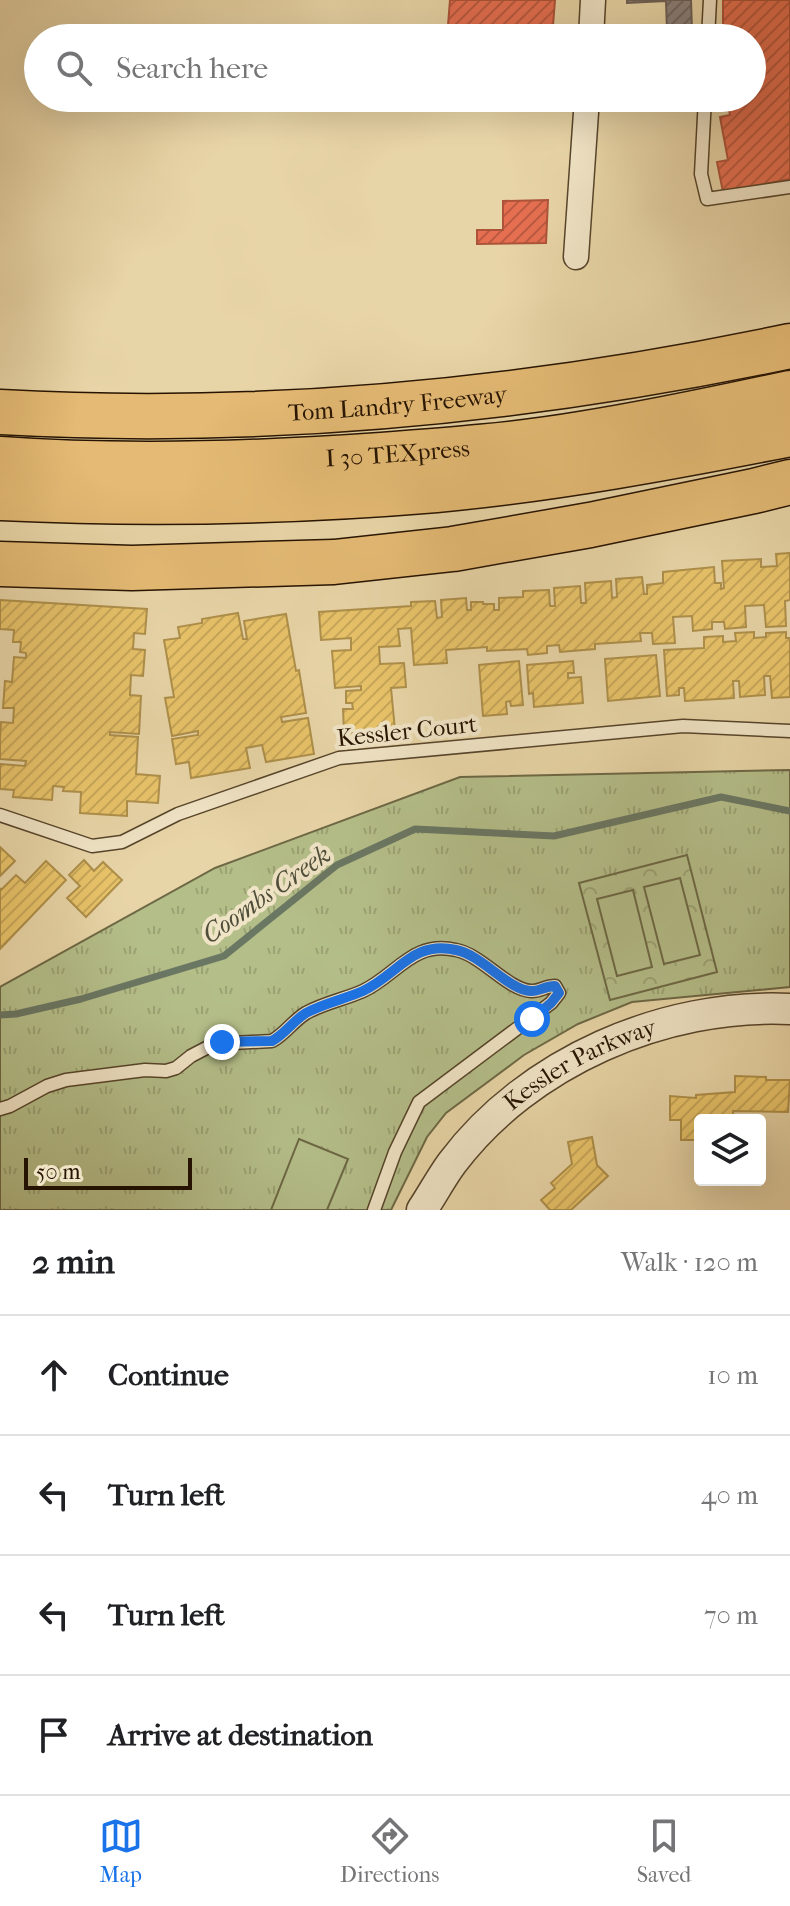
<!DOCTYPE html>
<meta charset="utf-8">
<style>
body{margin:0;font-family:"IM FELL French Canon",serif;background:#f2f2f2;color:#202124}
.controls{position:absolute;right:24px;bottom:24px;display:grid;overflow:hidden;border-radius:8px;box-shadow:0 8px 32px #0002}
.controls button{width:72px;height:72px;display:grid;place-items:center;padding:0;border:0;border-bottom:2px solid #e0e0e0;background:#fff;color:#202124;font:40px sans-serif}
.scale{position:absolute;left:24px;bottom:20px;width:168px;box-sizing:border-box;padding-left:8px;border:4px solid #261301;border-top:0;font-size:22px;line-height:28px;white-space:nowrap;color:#261301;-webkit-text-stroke:6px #f0e4c6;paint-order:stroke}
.stop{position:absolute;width:24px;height:24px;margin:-18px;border:6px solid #1a73e8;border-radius:50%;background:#fff}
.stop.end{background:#1a73e8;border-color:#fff;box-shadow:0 2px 8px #0008}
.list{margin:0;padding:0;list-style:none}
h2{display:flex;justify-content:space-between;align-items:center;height:104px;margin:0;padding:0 32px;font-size:34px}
h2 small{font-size:26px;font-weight:400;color:#757577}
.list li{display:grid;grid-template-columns:52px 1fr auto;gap:24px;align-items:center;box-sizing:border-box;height:120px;padding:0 32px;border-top:2px solid #e0e0e0}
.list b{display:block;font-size:30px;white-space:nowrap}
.list em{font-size:26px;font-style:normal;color:#757577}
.icon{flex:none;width:44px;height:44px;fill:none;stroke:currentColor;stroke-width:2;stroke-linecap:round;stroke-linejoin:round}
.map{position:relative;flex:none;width:790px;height:1210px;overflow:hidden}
.search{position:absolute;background:#fff;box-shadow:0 8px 32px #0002;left:24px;right:24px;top:24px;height:88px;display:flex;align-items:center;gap:20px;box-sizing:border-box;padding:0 28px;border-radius:44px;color:#757577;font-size:30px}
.sheet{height:584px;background:#fff}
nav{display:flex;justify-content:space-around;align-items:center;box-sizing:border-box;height:112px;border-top:2px solid #e0e0e0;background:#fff;font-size:22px;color:#757577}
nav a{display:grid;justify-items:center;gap:4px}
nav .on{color:#1a73e8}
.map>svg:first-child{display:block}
.grass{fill:url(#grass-tufts);stroke:#6d6845;stroke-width:2}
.forest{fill:url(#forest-crowns);stroke:#6d6845;stroke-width:2}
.pitch{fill:#b4be89;stroke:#6d6845;stroke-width:2}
.homes{fill:url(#homes-hatch);stroke:#ae8f4a;stroke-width:2}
.shops{fill:url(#shops-hatch);stroke:#ad5339;stroke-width:2}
.industry{fill:url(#industry-hatch);stroke:#6c6057;stroke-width:2}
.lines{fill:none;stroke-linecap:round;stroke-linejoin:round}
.stream{stroke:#6a7763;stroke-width:7}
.service-casing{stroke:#56442a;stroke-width:15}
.minor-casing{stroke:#56442a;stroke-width:27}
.tertiary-casing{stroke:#56442a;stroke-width:33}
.motorway-casing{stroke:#261301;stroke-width:47}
.service{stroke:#f0e4c6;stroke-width:12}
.minor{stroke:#f0e4c6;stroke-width:24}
.tertiary{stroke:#f0e4c6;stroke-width:30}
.motorway{stroke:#e4ba74;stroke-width:44}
.route{stroke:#1a73e8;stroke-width:10}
.labels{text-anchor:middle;stroke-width:8;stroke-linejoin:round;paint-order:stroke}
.street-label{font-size:24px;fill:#261301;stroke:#f0e4c6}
.water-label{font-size:26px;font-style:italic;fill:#4e4d3a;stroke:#f0e4c6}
</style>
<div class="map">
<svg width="790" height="1210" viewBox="0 0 790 1210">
<defs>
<pattern id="grass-tufts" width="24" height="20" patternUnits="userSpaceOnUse" patternTransform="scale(2)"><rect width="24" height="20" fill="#b4be89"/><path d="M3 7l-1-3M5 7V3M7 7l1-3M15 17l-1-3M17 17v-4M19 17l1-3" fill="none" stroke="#9ba274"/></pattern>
<pattern id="forest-crowns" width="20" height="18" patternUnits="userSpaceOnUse" patternTransform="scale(2)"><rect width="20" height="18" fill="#b4be89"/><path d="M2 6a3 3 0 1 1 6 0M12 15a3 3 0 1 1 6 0" fill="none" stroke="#9ba274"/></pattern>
<pattern id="homes-hatch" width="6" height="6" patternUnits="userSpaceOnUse" patternTransform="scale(2)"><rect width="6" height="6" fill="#e9c46a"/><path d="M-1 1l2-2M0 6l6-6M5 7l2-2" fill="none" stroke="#c8a85a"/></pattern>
<pattern id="shops-hatch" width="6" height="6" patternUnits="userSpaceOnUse" patternTransform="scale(2)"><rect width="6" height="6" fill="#e76f51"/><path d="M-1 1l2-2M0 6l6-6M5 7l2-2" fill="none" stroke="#bb5a41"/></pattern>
<pattern id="industry-hatch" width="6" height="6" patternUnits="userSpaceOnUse" patternTransform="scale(2)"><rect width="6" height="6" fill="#8a817c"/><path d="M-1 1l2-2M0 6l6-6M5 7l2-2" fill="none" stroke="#716863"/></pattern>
</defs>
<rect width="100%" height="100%" fill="#e8d5a7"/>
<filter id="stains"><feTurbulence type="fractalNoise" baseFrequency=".0025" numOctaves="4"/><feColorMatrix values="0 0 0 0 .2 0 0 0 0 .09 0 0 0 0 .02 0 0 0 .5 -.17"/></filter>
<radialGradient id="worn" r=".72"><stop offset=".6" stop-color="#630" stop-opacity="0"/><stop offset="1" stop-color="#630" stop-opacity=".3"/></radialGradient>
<polygon class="grass" points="790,770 790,987 632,1002 578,1024 524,1055 446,1113 427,1137 391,1210 0,1210 0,987 215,868 460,777"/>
<polygon class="forest" points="687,855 717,972 610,1000 579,883"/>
<g class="pitch">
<polygon points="680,878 700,955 664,964 644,887"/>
<polygon points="633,890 652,967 617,976 597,899"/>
<polygon points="299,1139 348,1159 327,1210 271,1210"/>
</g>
<g class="homes">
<polygon points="790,553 790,600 785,601 786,626 766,627 764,605 745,606 746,627 725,629 724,622 712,622 712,629 693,631 692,616 673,617 675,643 653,644 652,633 640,633 641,641 595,644 595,649 560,652 559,645 547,646 547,653 528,655 527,649 487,651 487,647 446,650 447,663 414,665 411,628 398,629 400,646 379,647 380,664 404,663 406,687 391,688 395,730 344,733 343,709 353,709 352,703 346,703 346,691 361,690 361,686 335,688 332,651 351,650 351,638 321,640 319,612 411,606 411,602 435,601 437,618 442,617 441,600 466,598 467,610 471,610 471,602 483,602 483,604 494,604 494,610 499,610 499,598 523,597 523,591 549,590 550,606 555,606 554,588 580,586 581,603 586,603 585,583 611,581 612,598 617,597 616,579 642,577 644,594 647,594 647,585 663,583 663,572 714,567 715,583 721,583 721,589 724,588 722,561 761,559 761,567 777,566 776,554"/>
<polygon points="0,600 147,609 145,634 134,633 133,649 145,650 143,676 131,675 130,695 141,696 139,734 110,732 110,735 138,737 136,774 160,776 158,803 127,801 127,816 80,813 81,792 63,791 64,787 53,786 52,800 13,797 14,790 0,789 0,764 25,766 26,761 0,759 0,738 1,722 13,723 14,708 3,708 5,681 12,682 14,657 26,658 26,653 20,652 21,642 13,642 14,630 0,629"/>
<polygon points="238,613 243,639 247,639 244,621 286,614 296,671 299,670 306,713 281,717 282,722 308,718 314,754 266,762 262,745 246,748 250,768 191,778 189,762 176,764 172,739 198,735 198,731 172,736 165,698 174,697 164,640 180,638 178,627 202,623 202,619"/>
<polygon points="754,632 754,638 766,637 766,633 786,632 786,638 790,638 790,697 772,698 770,676 764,676 765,695 740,697 739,681 733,681 734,698 685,701 684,688 679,688 679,695 667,696 664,650 704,648 704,637 723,636 723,642 736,641 735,633"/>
<polygon points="656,655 660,696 608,701 605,659"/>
<polygon points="519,661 523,705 511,706 510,701 506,702 507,714 483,716 479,665"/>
<polygon points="573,661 574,673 568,673 568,678 581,677 583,703 534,707 533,693 529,694 527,665"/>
<polygon points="0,847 15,861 0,876"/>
<polygon points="84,860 94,871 103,862 122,880 86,917 67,898 80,886 69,875"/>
<polygon points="46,861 66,880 0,949 0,888 1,890 16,875 25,883"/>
<polygon points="735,1076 766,1077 766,1080 790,1080 788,1112 733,1111 733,1120 700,1120 700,1140 681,1140 681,1120 670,1120 670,1096 696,1098 696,1095 735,1092"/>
<polygon points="592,1137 597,1165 608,1176 571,1210 550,1210 541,1200 555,1188 551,1183 572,1164 568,1142"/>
</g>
<g class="shops">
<polygon points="450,0 555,0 552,38 447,38"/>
<polygon points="723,0 790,0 790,179 723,192 717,162 728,160 720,117 730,115 727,98 752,98 752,38 723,38"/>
<polygon points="477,98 516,98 516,103 478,106"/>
<polygon points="548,200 546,243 477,244 477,230 503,230 503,201"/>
</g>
<polygon class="industry" points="627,0 691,0 692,30 667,31 666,1 627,3"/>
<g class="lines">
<polyline class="stream" points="0,1015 16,1014 81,999 224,956 337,865 415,829 554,836 721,797 790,811"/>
<defs>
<g id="service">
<polyline points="708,38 710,0"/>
<polyline points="705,98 701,174 707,199 790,187"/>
<polyline points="0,815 92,846 122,842 178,814 339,758 683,726 790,731"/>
<path d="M0 1109 10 1106 47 1086 66 1080 145 1070 166 1071 176 1068 191 1056 214 1044 272 1041C285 1034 293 1021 306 1013 324 1003 345 999 363 991 397 975 413 940 456 950 482 955 508 990 531 991 539 992 545 986 555 986L559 993 551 1003 419 1102 395 1152 374 1210"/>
</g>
<g id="minor">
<polyline points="591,38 593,0"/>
<polyline points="576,257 587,98"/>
</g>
<g id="tertiary">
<path id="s1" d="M422 1210C432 1195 441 1178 452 1163 528 1062 664 1003 790 1009"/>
</g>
<g id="motorway">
<path id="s2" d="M0 412C267 427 529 401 790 346"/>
<path id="s3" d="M0 459C127 468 255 464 382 455 449 450 516 445 581 434 651 423 721 408 790 393"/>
<path d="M0 498C145 505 291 502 436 490 555 479 673 457 790 434"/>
<polyline points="0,564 132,568 334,562 453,549 590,525 754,491 790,482"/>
</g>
</defs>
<use href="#service" class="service-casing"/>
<use href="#minor" class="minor-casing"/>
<use href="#tertiary" class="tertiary-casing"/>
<use href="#motorway" class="motorway-casing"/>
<use href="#service" class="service"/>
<use href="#minor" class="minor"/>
<use href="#tertiary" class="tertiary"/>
<use href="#motorway" class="motorway"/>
</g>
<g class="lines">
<path class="route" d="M222 1042 272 1041C285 1034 293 1021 306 1013 324 1003 345 999 363 991 398 975 412 940 456 950 482 955 508 990 531 991 539 992 544 986 555 986L559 993 551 1003 532 1019"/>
</g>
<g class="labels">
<g class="street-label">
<text dy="8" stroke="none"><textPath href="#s2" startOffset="398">Tom Landry Freeway</textPath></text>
<text dy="8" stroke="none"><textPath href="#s3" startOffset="398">I 30 TEXpress</textPath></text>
<text transform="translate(407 731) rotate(-6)" y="8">Kessler Court</text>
<text dy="8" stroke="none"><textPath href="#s1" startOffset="220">Kessler Parkway</textPath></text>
</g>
<g class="water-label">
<text transform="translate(266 894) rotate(-35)" y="9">Coombs Creek</text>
</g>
</g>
<rect width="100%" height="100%" filter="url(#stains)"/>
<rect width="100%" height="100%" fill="url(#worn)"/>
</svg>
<div class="controls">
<button><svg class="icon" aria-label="layers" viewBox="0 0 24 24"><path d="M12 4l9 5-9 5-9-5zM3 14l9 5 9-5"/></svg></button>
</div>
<div class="scale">50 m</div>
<div class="stop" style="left:532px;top:1019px"></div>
<div class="stop end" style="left:222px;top:1042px"></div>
<div class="search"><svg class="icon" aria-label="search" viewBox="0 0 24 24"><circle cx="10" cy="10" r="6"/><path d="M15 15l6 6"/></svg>Search here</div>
</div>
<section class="sheet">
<h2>2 min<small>Walk · 120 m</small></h2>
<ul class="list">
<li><svg class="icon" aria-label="ahead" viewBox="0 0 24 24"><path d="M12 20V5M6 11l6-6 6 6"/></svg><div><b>Continue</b></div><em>10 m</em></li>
<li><svg class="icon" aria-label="left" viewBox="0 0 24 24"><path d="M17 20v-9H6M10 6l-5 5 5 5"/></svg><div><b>Turn left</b></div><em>40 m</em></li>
<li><svg class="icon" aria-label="left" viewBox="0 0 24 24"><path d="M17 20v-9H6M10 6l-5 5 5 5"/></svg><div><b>Turn left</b></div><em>70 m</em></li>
<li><svg class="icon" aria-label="arrive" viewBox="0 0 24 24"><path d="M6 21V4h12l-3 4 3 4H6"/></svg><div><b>Arrive at destination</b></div></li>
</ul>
</section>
<nav>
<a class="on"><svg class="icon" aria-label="map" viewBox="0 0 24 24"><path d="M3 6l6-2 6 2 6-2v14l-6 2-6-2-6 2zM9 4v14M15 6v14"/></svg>Map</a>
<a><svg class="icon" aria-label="directions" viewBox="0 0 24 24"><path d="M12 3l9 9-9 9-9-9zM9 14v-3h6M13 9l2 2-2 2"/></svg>Directions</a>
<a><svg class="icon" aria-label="saved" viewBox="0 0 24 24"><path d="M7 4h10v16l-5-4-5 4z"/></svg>Saved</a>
</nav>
